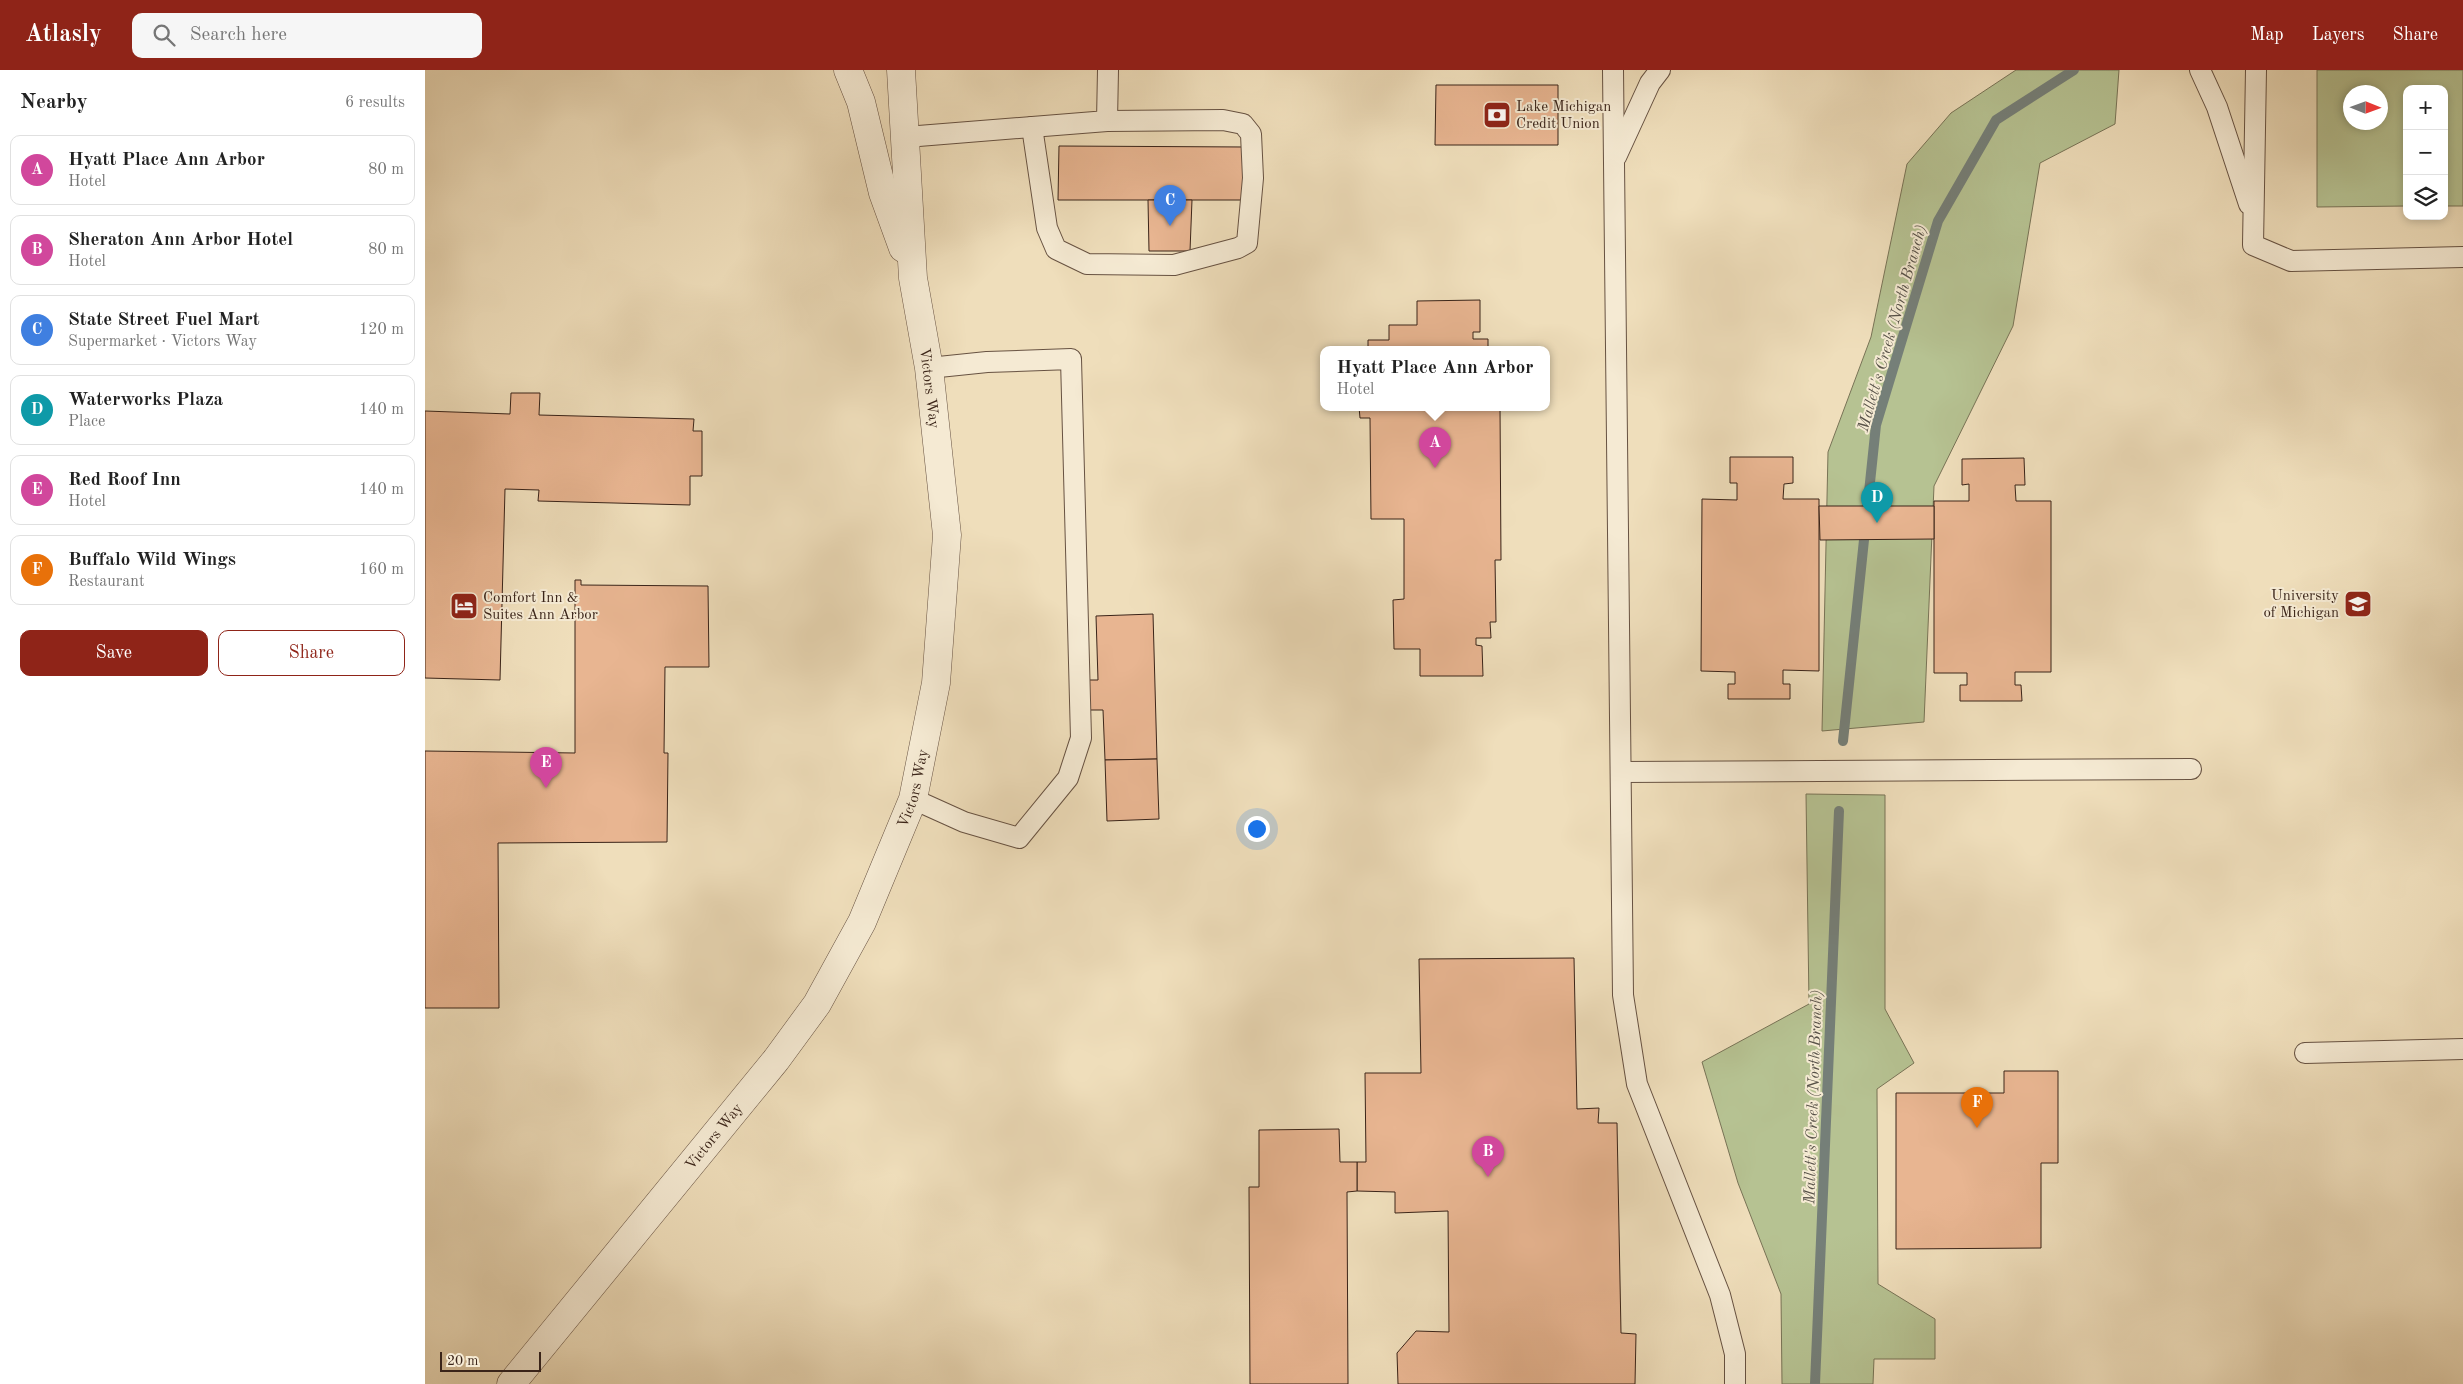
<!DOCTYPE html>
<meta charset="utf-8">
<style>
body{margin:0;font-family:"Old Standard TT",serif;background:#f6f6f6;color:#222}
.controls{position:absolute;right:15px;top:15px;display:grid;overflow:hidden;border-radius:10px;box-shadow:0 2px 8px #0003}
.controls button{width:45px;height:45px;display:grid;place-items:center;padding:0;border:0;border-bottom:1px solid #e0e0e0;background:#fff;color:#222;font:25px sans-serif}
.compass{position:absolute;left:1918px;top:15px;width:45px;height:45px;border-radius:50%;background:#fff;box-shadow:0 2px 8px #0003;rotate:91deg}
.scale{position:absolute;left:15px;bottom:12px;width:101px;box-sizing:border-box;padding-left:5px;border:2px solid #3a2419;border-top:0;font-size:14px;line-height:18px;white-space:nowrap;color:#3a2419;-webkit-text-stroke:4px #f5ead3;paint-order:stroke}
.you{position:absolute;left:831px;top:758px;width:18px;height:18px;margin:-12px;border:4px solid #fff;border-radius:50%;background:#1a73e8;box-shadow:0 0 0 8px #1a73e833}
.badge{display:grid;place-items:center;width:32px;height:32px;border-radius:50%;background:#8f2418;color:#fff;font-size:16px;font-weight:700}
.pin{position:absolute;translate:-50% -41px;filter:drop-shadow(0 1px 2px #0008)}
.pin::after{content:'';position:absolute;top:26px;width:18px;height:15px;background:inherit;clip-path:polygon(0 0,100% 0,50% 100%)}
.popup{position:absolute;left:895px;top:276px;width:230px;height:65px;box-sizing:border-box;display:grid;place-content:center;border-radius:10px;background:#fff;filter:drop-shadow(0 1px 4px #0005);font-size:16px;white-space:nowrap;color:#767676}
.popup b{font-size:19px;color:#222}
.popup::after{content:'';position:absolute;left:50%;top:100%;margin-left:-10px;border:10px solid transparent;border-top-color:#fff}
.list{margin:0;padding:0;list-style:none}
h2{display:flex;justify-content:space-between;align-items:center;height:65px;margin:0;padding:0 20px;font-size:21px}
h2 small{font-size:16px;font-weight:400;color:#767676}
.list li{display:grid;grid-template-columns:32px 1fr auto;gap:15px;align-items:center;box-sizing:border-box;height:70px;margin:0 10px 10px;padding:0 10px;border:1px solid #e0e0e0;border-radius:10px}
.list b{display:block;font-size:19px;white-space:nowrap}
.list p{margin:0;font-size:16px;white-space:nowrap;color:#767676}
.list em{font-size:16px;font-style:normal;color:#767676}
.actions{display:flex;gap:10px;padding:15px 20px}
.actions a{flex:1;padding:11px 0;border:1px solid #8f2418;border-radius:10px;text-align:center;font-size:18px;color:#8f2418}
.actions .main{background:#8f2418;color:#fff}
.icon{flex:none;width:28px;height:28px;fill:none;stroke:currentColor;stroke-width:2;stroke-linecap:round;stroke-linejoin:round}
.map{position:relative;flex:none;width:2038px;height:1314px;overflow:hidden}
header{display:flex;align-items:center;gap:30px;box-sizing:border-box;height:70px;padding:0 25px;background:#8f2418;color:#fff}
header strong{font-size:24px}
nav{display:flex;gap:28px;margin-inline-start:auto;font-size:18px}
.search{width:350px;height:45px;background:#f6f6f6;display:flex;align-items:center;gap:12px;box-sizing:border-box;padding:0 18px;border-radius:10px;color:#767676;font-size:19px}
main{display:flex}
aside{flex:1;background:#fff}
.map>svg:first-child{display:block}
.green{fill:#b6c292;stroke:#787356;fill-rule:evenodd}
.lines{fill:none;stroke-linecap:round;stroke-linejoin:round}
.stream{stroke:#757f78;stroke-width:10}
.building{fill:#e8b591;stroke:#3a2419}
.service-casing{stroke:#675242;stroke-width:22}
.tertiary-casing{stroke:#675242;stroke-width:29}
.service{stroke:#f5ead3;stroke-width:20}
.tertiary{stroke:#f5ead3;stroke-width:28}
.labels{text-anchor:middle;stroke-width:4;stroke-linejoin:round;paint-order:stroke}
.poi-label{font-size:15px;fill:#3a2419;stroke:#f5ead3;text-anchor:start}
.street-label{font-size:15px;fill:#3a2419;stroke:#f5ead3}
.water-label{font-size:16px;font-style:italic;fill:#575148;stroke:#f5ead3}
</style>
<header>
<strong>Atlasly</strong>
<div class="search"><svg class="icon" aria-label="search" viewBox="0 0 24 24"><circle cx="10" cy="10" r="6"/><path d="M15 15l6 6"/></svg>Search here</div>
<nav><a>Map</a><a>Layers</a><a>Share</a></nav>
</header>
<main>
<aside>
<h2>Nearby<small>6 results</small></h2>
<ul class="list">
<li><span class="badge" style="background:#d1479c">A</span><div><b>Hyatt Place Ann Arbor</b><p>Hotel</p></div><em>80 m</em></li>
<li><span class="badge" style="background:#d1479c">B</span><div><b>Sheraton Ann Arbor Hotel</b><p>Hotel</p></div><em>80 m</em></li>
<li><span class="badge" style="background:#3f7fe0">C</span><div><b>State Street Fuel Mart</b><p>Supermarket · Victors Way</p></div><em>120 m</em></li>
<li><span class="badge" style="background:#0f9aa8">D</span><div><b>Waterworks Plaza</b><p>Place</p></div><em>140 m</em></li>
<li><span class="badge" style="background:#d1479c">E</span><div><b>Red Roof Inn</b><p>Hotel</p></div><em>140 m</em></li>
<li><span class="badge" style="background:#e8710a">F</span><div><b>Buffalo Wild Wings</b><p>Restaurant</p></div><em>160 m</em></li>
</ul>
<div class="actions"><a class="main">Save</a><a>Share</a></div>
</aside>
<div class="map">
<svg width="2038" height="1314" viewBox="0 0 2038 1314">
<rect width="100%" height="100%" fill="#efdebb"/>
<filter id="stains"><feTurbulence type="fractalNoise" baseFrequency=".004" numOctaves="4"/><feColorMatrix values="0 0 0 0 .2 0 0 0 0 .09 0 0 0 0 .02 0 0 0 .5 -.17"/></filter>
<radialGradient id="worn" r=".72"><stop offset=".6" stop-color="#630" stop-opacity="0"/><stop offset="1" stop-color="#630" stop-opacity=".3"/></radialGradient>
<g class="green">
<polygon points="1591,0 1694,0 1690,54 1615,93 1588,256 1509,416 1499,652 1397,661 1403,382 1446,267 1482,94 1526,43"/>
<path d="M1892 0H2038V136H2019V19H1982V136L1892 137ZM1926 22H1956V52H1926Z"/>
<polygon points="1381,724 1460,725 1460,939 1489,993 1452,1019 1453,1214 1510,1249 1510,1289 1449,1289 1448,1314 1357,1314 1356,1224 1313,1113 1277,992 1384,934"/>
</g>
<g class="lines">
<g class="stream">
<polyline points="1418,671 1451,355 1513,151 1571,50 1649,0"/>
<polyline points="1390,1314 1414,741"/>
</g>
</g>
<g class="building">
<polygon points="1011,15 1133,15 1133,75 1010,75"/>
<polygon points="634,76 821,77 821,130 633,130"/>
<polygon points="723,130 767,130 765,181 724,181"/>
<polygon points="1055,230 1055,262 1048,262 1048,269 1063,269 1063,279 943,279 943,270 964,270 964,255 992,255 992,231"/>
<polygon points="86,323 115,323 114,345 269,349 268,361 277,361 277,406 265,406 265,435 113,431 114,420 80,419 75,610 0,608 0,341 85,344"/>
<polygon points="934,337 1075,337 1076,490 1070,490 1071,552 1065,552 1066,568 1051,568 1051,575 1057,576 1058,606 995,606 995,579 969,579 968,530 979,529 979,449 946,449 945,348 935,348"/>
<polygon points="1305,387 1368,387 1368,413 1359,414 1358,429 1394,429 1394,601 1358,600 1358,614 1365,614 1365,629 1303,629 1303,614 1310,614 1310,602 1276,601 1277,429 1312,430 1312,413 1305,413"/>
<polygon points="1599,388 1600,415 1590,415 1591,431 1626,431 1626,602 1590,602 1590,615 1596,615 1597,631 1535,631 1535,615 1542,615 1542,603 1509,603 1509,431 1544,431 1544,414 1537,415 1537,389"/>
<polygon points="1394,436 1509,436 1509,469 1395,470"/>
<polygon points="150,510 156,510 156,515 283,516 284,597 240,597 239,683 243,683 242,772 73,773 74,938 0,938 0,681 150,683"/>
<polygon points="728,544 732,689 680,690 678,640 664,640 664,610 673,610 671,546"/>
<polygon points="732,689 734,749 682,751 680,690"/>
<polygon points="1149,888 1152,1039 1174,1038 1173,1053 1192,1053 1196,1263 1211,1264 1210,1314 973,1314 972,1283 991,1261 1024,1262 1023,1141 970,1143 970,1122 932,1121 932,1092 941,1092 940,1003 996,1003 994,889"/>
<polygon points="1579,1001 1633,1001 1633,1093 1616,1093 1616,1178 1471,1179 1471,1023 1579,1023"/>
<polygon points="914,1059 915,1092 932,1092 932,1121 922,1122 923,1314 825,1314 824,1117 834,1117 834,1060"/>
</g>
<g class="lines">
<defs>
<g id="service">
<polyline points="1188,0 1198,925 1212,1014 1295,1225 1310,1284 1310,1314"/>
<polyline points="1775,0 1792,37 1824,134"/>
<polyline points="1831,0 1828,175 1866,191 2038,187"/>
<polyline points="607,57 622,158 631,179 662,194 749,195 813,178 822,173 828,108 826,64 818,54 798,50 682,51"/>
<polyline points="481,67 682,51 683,0"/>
<polyline points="1191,87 1225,13 1235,0"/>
<polyline points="1196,702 1766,699"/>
<polyline points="488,729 539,752 594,768 643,708 656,668 646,289 562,292 504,298"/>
<polyline points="1880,983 2038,979"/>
</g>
<g id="tertiary">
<polyline points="423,0 436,32 458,123 478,178"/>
<path id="s1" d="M86 1314 351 990 392 934 437 852 488 729 511 613 522 465 504 298 488 208 476 0"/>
</g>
</defs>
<use href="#service" class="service-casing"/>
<use href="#tertiary" class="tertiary-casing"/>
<use href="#service" class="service"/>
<use href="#tertiary" class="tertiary"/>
</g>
<defs>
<symbol id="bank-square" viewBox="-11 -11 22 22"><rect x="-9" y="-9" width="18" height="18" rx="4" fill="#8f2418" stroke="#f5ead3"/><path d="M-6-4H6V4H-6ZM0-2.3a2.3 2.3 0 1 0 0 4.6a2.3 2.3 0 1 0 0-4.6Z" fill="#fff"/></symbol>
<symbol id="university-square" viewBox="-11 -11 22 22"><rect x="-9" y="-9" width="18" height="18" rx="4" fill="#8f2418" stroke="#f5ead3"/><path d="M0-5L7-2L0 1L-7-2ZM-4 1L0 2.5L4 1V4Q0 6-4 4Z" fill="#fff"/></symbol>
<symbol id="hotel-square" viewBox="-11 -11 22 22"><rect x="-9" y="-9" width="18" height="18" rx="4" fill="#8f2418" stroke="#f5ead3"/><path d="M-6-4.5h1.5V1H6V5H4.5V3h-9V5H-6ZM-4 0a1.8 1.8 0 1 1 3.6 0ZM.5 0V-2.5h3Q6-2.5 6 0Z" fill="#fff"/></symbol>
</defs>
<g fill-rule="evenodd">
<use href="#bank-square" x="1056" y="29" width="32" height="32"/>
<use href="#university-square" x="1917" y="518" width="32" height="32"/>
<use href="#hotel-square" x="23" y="520" width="32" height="32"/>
</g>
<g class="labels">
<g class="poi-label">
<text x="1091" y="41">Lake Michigan<tspan x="1091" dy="17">Credit Union</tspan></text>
<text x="1914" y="530" text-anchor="end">University<tspan x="1914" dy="17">of Michigan</tspan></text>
<text x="58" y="532">Comfort Inn &amp;<tspan x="58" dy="17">Suites Ann Arbor</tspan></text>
</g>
<g class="street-label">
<text transform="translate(505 318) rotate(83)" y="5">Victors Way</text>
<text dy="5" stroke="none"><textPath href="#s1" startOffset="725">Victors Way</textPath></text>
<text dy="5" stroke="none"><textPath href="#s1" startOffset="320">Victors Way</textPath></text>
</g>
<g class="water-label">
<text transform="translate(1466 258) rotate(-74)" y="6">Mallett's Creek (North Branch)</text>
<text transform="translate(1387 1027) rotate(-88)" y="6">Mallett's Creek (North Branch)</text>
</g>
</g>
<rect width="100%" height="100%" filter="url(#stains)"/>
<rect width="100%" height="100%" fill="url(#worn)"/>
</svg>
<div class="controls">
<button>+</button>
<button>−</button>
<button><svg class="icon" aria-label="layers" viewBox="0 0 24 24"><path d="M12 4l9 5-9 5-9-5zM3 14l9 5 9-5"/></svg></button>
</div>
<svg class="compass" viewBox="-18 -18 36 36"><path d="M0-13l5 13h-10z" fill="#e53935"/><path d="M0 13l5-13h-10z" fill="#767676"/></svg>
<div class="scale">20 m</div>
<div class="you"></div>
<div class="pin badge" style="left:1010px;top:398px;background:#d1479c">A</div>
<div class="popup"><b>Hyatt Place Ann Arbor</b>Hotel</div>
<div class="pin badge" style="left:1063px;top:1107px;background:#d1479c">B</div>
<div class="pin badge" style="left:745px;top:156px;background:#3f7fe0">C</div>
<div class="pin badge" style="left:1452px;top:453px;background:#0f9aa8">D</div>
<div class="pin badge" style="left:121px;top:718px;background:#d1479c">E</div>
<div class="pin badge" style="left:1552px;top:1058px;background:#e8710a">F</div>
</div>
</main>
